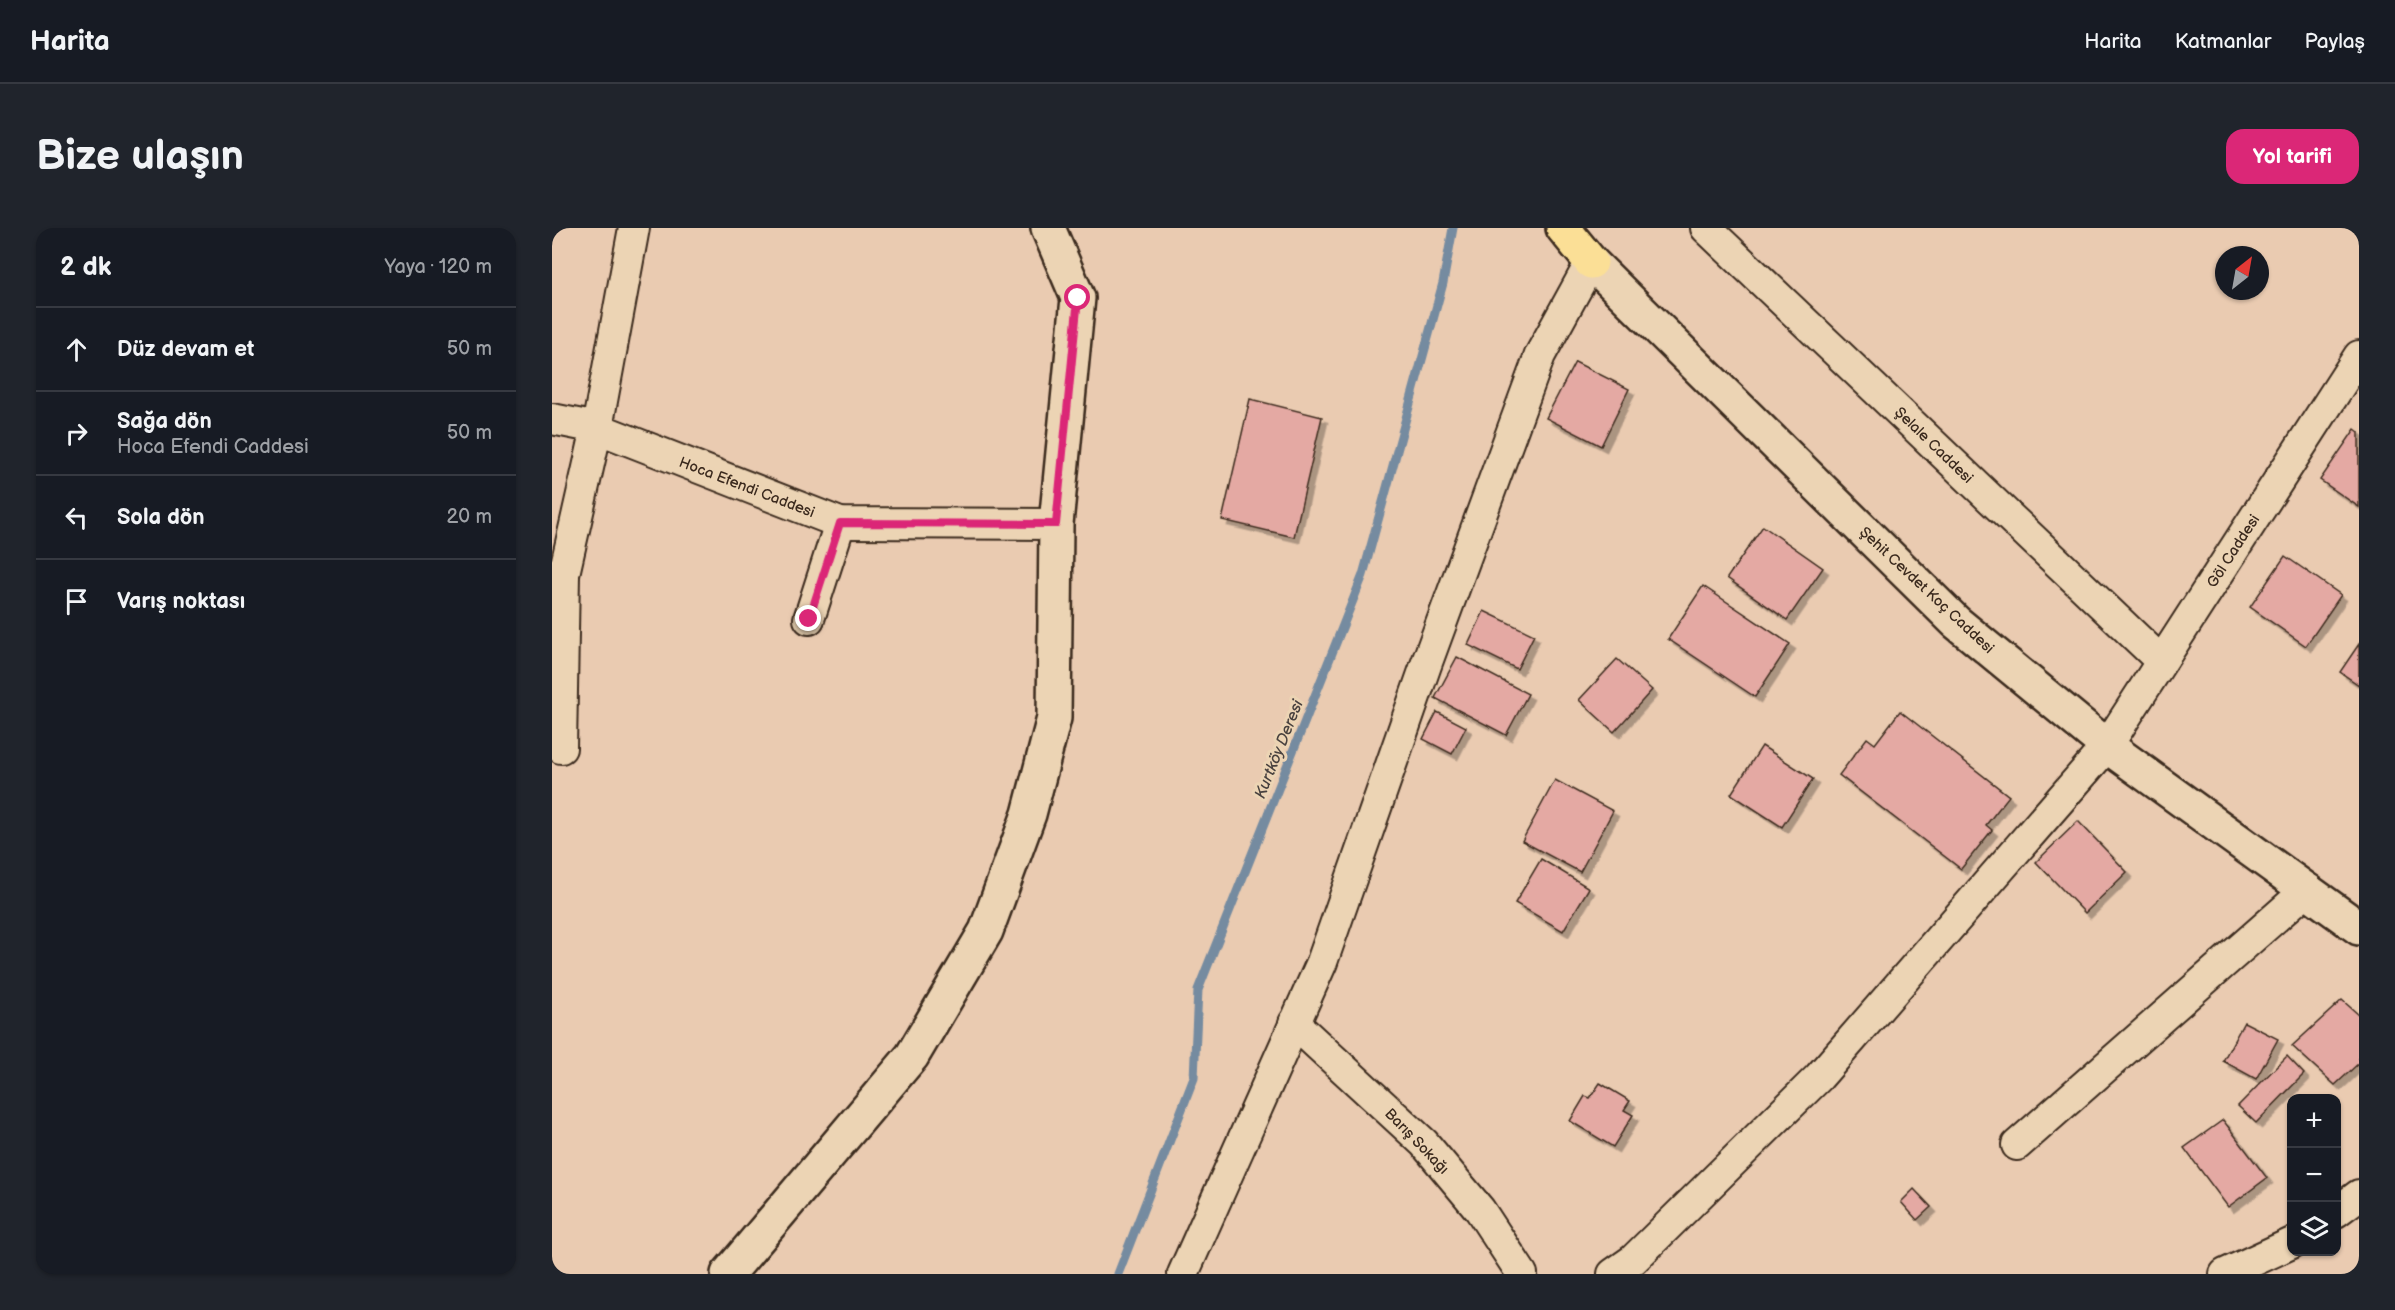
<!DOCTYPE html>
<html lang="tr">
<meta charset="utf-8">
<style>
body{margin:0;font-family:"Balsamiq Sans",sans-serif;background:#20242c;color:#f1f3f6}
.controls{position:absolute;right:18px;bottom:18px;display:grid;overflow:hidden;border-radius:12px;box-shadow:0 2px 4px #0004}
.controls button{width:54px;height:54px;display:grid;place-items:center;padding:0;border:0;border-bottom:2px solid #363941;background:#171b24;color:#f1f3f6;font:30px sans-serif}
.compass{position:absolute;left:1663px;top:18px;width:54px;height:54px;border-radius:50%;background:#171b24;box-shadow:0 2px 4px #0004;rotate:31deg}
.stop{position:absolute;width:18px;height:18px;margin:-14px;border:4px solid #db2777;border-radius:50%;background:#fff}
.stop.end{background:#db2777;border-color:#fff;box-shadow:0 2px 6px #0008}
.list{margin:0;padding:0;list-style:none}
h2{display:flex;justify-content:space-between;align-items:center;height:78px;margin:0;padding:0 24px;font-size:26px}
h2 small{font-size:20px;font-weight:400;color:#9ea1a6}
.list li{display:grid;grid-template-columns:39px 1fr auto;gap:18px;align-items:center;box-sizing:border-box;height:84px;padding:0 24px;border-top:2px solid #363941}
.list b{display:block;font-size:22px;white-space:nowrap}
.list p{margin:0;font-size:20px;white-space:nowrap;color:#9ea1a6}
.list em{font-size:20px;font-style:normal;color:#9ea1a6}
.icon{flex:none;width:33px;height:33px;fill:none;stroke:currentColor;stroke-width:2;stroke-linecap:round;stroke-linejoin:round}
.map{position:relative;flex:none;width:1807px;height:1046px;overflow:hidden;border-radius:18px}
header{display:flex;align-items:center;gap:36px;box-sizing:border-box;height:84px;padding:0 30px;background:#171b24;border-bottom:2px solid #363941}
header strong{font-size:28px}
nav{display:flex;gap:33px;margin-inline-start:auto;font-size:21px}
.intro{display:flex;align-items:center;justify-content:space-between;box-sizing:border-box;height:144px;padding:0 36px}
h1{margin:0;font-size:42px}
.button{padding:15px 27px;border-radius:18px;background:#db2777;color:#fff;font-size:21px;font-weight:700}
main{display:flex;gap:36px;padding:0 36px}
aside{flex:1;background:#171b24;border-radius:18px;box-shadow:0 2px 4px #0004}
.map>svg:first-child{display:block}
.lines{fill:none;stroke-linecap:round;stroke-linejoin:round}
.stream{stroke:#758ba0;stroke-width:9}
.building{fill:#e4a9a3;stroke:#3b2a1e;stroke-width:1.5;filter:url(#shadow)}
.street-casing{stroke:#3b2a1e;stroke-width:34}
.secondary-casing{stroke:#3b2a1e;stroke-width:38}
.primary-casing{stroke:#3b2a1e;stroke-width:38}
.street{stroke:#ecd4b4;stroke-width:30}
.secondary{stroke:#ecd4b4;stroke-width:33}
.primary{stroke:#fbdf96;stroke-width:33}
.route{stroke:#db2777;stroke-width:8}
.labels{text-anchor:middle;stroke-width:6;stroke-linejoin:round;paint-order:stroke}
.street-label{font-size:15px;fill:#3b2a1e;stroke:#ecd4b4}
.water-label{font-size:16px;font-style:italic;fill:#49423f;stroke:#ecd4b4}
</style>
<header>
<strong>Harita</strong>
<nav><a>Harita</a><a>Katmanlar</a><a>Paylaş</a></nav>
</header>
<div class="intro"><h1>Bize ulaşın</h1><a class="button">Yol tarifi</a></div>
<main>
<aside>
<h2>2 dk<small>Yaya · 120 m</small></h2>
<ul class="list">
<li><svg class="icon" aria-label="ahead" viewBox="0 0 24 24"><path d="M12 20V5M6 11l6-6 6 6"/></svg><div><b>Düz devam et</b></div><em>50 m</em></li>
<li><svg class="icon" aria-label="right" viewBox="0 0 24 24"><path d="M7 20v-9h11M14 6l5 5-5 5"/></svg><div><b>Sağa dön</b><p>Hoca Efendi Caddesi</p></div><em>50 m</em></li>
<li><svg class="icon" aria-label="left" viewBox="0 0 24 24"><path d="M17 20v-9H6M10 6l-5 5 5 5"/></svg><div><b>Sola dön</b></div><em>20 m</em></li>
<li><svg class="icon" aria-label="arrive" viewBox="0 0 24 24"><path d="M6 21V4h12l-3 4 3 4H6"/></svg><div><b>Varış noktası</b></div></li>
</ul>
</aside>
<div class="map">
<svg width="1807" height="1046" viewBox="0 0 1807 1046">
<defs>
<filter id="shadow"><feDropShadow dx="5.5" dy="5.5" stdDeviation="0" flood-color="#0004"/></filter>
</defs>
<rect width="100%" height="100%" fill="#eacbb1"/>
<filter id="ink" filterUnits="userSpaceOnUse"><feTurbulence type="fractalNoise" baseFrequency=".0167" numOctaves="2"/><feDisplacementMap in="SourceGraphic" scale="12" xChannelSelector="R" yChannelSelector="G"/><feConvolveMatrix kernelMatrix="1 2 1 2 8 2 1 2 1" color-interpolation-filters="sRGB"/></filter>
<g filter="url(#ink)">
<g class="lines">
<polyline class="stream" points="566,1046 642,850 646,762 811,347 891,55 901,0"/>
</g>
<g class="building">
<polygon points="1023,134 1077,161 1049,218 994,190"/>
<polygon points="698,171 770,189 742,309 670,292"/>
<polygon points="1803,201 1807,204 1807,279 1768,252"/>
<polygon points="1211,298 1271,340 1235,392 1175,350"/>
<polygon points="1733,328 1789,367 1754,418 1698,379"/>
<polygon points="1151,358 1238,416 1203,469 1116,411"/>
<polygon points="932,383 982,407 965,441 916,417"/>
<polygon points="1807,416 1807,457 1788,444"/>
<polygon points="905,429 976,466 954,507 883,470"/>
<polygon points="1065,431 1100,462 1062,504 1027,472"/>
<polygon points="1348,483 1457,568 1434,597 1440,602 1409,641 1287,547 1315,510 1323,516"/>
<polygon points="885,484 914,499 900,526 871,511"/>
<polygon points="1210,518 1261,551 1230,599 1179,566"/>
<polygon points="1003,552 1061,583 1028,644 970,613"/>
<polygon points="1526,593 1575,644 1533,685 1484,634"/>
<polygon points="989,631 1037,660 1011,703 963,675"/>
<polygon points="1790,772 1807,787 1807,835 1783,857 1740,818"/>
<polygon points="1692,794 1726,811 1704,851 1671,833"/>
<polygon points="1735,828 1752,846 1704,895 1686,878"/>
<polygon points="1048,855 1078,873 1072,882 1081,887 1061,919 1018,893 1033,868 1038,870"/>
<polygon points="1671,892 1715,950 1676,979 1632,920"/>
<polygon points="1362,961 1379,979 1365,992 1349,974"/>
</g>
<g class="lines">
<defs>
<g id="street">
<polyline points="1154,0 1609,433"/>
<polyline points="0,191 45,200 288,295 504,296"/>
<polyline points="0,346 12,346 9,520"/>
<polyline points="12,346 45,200 82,0"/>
<polyline points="257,391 288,295"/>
<polyline points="742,795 872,915 928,982 970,1046"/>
<polyline points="1465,917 1756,661"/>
<polyline points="1784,984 1807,967"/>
<polyline points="631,1046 770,734 874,437 988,127 1039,34"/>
<polyline points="1061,1046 1081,1032 1267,849 1555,518 1807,128"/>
<polyline points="1673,1046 1740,1015"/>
</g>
<g id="secondary">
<polyline points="1039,34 1404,394 1555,518 1807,700"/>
<polyline points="176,1046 360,828 434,703 477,586 502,490 504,296 526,70 496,0"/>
</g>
<polyline id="primary" points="1011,0 1039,34"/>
</defs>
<use href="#street" class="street-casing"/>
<use href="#secondary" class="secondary-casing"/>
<use href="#primary" class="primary-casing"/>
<use href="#street" class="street"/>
<use href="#secondary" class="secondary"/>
<use href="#primary" class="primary"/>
</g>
</g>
<g class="lines" filter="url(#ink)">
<polyline class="route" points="257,391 288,295 504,296 526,70"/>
</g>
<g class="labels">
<g class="street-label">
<text transform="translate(1382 217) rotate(44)" y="5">Şelale Caddesi</text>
<text transform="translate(195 259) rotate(21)" y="5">Hoca Efendi Caddesi</text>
<text transform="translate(1681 323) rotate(-57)" y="5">Göl Caddesi</text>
<text transform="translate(1375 362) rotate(43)" y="5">Şehit Cevdet Koç Caddesi</text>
<text transform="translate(865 913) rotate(46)" y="5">Barış Sokağı</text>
</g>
<g class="water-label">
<text transform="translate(726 521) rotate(-68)" y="6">Kurtköy Deresi</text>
</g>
</g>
</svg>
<div class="controls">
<button>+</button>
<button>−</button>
<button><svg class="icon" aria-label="layers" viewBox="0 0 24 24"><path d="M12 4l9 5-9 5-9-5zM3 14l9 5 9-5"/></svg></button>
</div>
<svg class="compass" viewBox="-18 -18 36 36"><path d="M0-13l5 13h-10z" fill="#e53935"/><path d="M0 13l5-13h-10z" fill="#9ea1a6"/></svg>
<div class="stop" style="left:526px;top:70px"></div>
<div class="stop end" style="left:257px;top:391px"></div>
</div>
</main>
